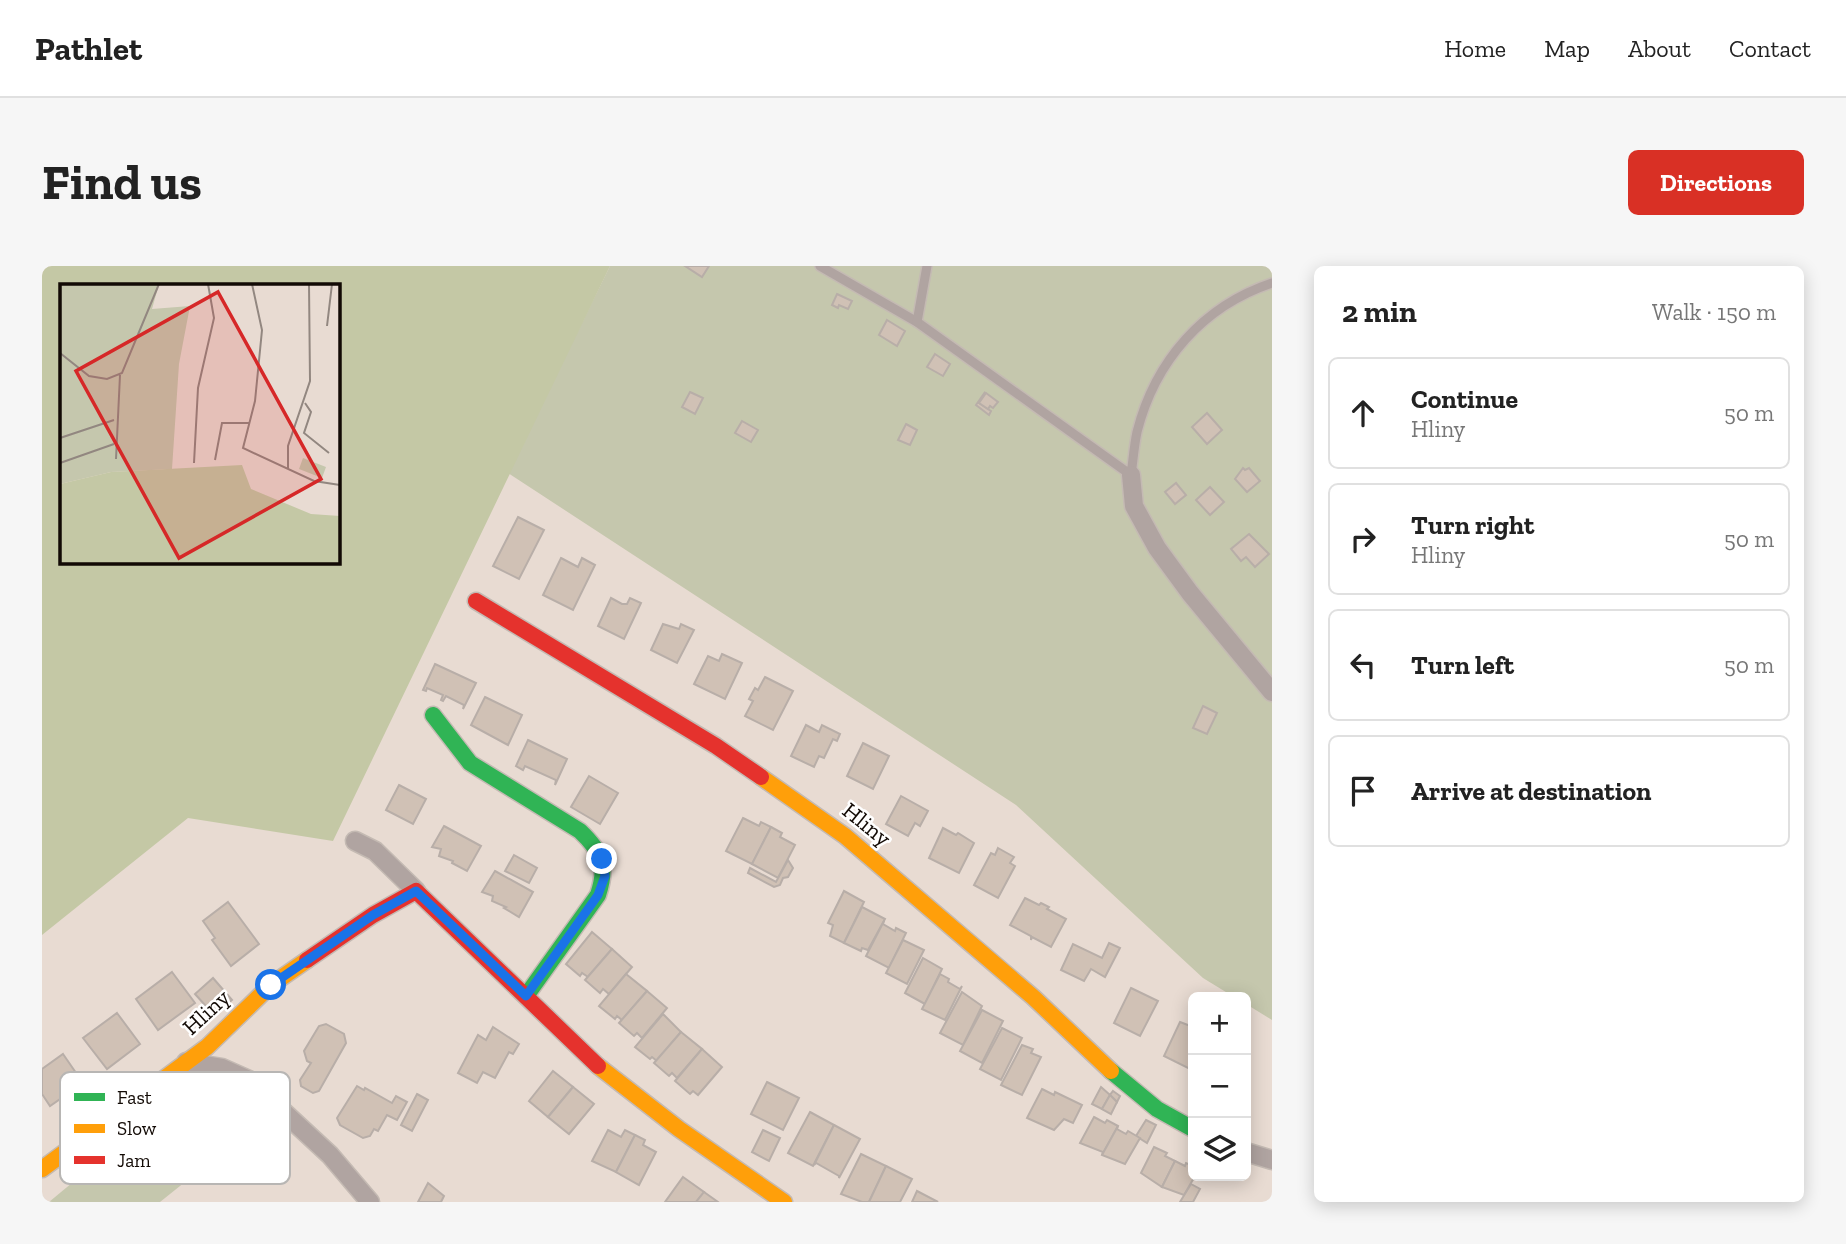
<!DOCTYPE html>
<meta charset="utf-8">
<style>
body{margin:0;font-family:"Zilla Slab",serif;background:#f6f6f6;color:#222}
.controls{position:absolute;right:21px;bottom:21px;display:grid;overflow:hidden;border-radius:10px;box-shadow:0 4px 18px #0003}
.controls button{width:63px;height:63px;display:grid;place-items:center;padding:0;border:0;border-bottom:2px solid #e0e0e0;background:#fff;color:#222;font:35px sans-serif}
.stop{position:absolute;width:21px;height:21px;margin:-16px;border:5px solid #1a73e8;border-radius:50%;background:#fff}
.stop.end{background:#1a73e8;border-color:#fff;box-shadow:0 2px 7px #0008}
.list{margin:0;padding:0;list-style:none}
h2{display:flex;justify-content:space-between;align-items:center;height:91px;margin:0;padding:0 28px;font-size:30px}
h2 small{font-size:23px;font-weight:400;color:#767676}
.list li{display:grid;grid-template-columns:46px 1fr auto;gap:21px;align-items:center;box-sizing:border-box;height:112px;margin:0 14px 14px;padding:0 14px;border:2px solid #e0e0e0;border-radius:10px}
.list b{display:block;font-size:26px;white-space:nowrap}
.list p{margin:0;font-size:23px;white-space:nowrap;color:#767676}
.list em{font-size:23px;font-style:normal;color:#767676}
.icon{flex:none;width:38px;height:38px;fill:none;stroke:currentColor;stroke-width:2;stroke-linecap:round;stroke-linejoin:round}
.map{position:relative;flex:none;width:1230px;height:936px;overflow:hidden;border-radius:10px}
header{display:flex;align-items:center;gap:42px;box-sizing:border-box;height:98px;padding:0 35px;background:#fff;border-bottom:2px solid #e0e0e0}
header strong{font-size:33px}
nav{display:flex;gap:38px;margin-inline-start:auto;font-size:24px}
.intro{display:flex;align-items:center;justify-content:space-between;box-sizing:border-box;height:168px;padding:0 42px}
h1{margin:0;font-size:49px}
.button{padding:18px 32px;border-radius:10px;background:#d93025;color:#fff;font-size:24px;font-weight:700}
main{display:flex;gap:42px;padding:0 42px}
aside{flex:1;background:#fff;border-radius:10px;box-shadow:0 4px 18px #0003}
.map>svg:first-child{display:block}
.green{fill:#c5c7ad}
.forest{fill:#c4c8a5;fill-rule:evenodd}
.building{fill:#d0c1b5;stroke:#b8aea8;stroke-width:2}
.lines{fill:none;stroke-linecap:round;stroke-linejoin:round}
.lane-casing{stroke:#c4bab3;stroke-width:12}
.street-casing{stroke:#c4bab3;stroke-width:21}
.fast-casing{stroke:#c4bab3;stroke-width:19}
.slow-casing{stroke:#c4bab3;stroke-width:19}
.jam-casing{stroke:#c4bab3;stroke-width:19}
.lane{stroke:#b0a4a1;stroke-width:9}
.street{stroke:#b0a4a1;stroke-width:18}
.fast{stroke:#30b455;stroke-width:16}
.slow{stroke:#ff9f0a;stroke-width:16}
.jam{stroke:#e5322d;stroke-width:16}
.route{stroke:#1a73e8;stroke-width:9}
.labels{text-anchor:middle;stroke-width:5;stroke-linejoin:round;paint-order:stroke}
.street-label{font-size:23px;fill:#120a05;stroke:#fff}
.inset-road{fill:none;stroke:#928780;stroke-width:2}
.view{fill:#d62828;fill-opacity:0.15;stroke:#d62828;stroke-width:3.5}
.inset-edge{fill:none;stroke:#120a05;stroke-width:3.5}
.key{fill:#fff;stroke:#b8b6b4;stroke-width:2}
.key-label{font-size:19px;fill:#120a05}
</style>
<header>
<strong>Pathlet</strong>
<nav><a>Home</a><a>Map</a><a>About</a><a>Contact</a></nav>
</header>
<div class="intro"><h1>Find us</h1><a class="button">Directions</a></div>
<main>
<div class="map">
<svg width="1230" height="936" viewBox="0 0 1230 936">
<rect width="100%" height="100%" fill="#e8dbd2"/>
<g class="green">
<polygon points="568,0 1230,0 1230,754 1204,738 1204,731 1192,731 1161,712 974,539 466,207"/>
<polygon points="112,849 158,904 118,936 7,936"/>
</g>
<path class="forest" d="M0 0H568L291 575 146 552 0 669ZM19 19H296V296H19Z"/>
<g class="building">
<polygon points="643,0 667,0 660,11"/>
<polygon points="795,28 810,35 806,43 797,39 796,42 790,39"/>
<polygon points="845,54 863,65 855,80 837,69"/>
<polygon points="893,88 908,98 901,110 885,101"/>
<polygon points="648,126 661,132 653,148 640,141"/>
<polygon points="943,126 937,137 949,145 947,149 934,139"/>
<polygon points="944,127 956,136 951,142 948,140 946,143 937,137"/>
<polygon points="1165,147 1180,164 1165,178 1150,161"/>
<polygon points="700,155 716,164 709,176 693,167"/>
<polygon points="864,158 875,164 868,179 856,174"/>
<polygon points="1201,202 1203,204 1207,202 1218,215 1205,226 1193,213"/>
<polygon points="1134,217 1144,229 1133,238 1123,226"/>
<polygon points="1168,221 1182,236 1168,249 1154,234"/>
<polygon points="476,251 502,264 477,313 451,300"/>
<polygon points="1207,268 1227,288 1213,301 1204,291 1199,295 1189,283"/>
<polygon points="519,292 536,301 540,292 553,299 531,344 501,329"/>
<polygon points="569,332 580,338 585,338 588,332 599,337 582,373 556,360"/>
<polygon points="621,358 637,363 639,358 652,364 635,397 609,384"/>
<polygon points="680,388 700,397 683,433 652,418 666,390 677,395"/>
<polygon points="393,398 434,417 421,443 422,439 404,430 401,435 399,434 401,429 385,422 384,425 381,424"/>
<polygon points="723,411 751,425 731,464 703,450 711,435 707,433 713,422 716,424"/>
<polygon points="443,431 480,449 466,479 429,459"/>
<polygon points="1161,440 1175,447 1165,468 1151,462"/>
<polygon points="764,459 777,466 780,459 798,468 795,475 791,473 782,492 777,490 772,501 749,490"/>
<polygon points="486,474 525,493 513,519 514,514 483,500 481,504 474,500"/>
<polygon points="821,477 847,490 831,523 805,510"/>
<polygon points="547,510 576,527 558,558 529,541"/>
<polygon points="357,519 384,533 371,558 344,544"/>
<polygon points="859,530 886,545 878,560 873,557 866,570 844,558"/>
<polygon points="701,552 717,560 719,556 729,561 710,598 684,585"/>
<polygon points="402,560 439,580 425,605 410,597 411,595 397,590 399,583 390,581"/>
<polygon points="729,561 740,567 738,571 753,579 736,612 710,598"/>
<polygon points="901,562 914,569 916,567 932,577 917,607 887,592"/>
<polygon points="956,582 972,591 968,597 973,600 956,632 932,619 949,587 953,589"/>
<polygon points="472,589 495,602 487,617 463,605"/>
<polygon points="746,594 751,602 746,611 741,612 738,619 732,621 706,607 708,602 734,616"/>
<polygon points="453,605 491,626 477,651 462,642 464,641 450,635 451,630 440,626"/>
<polygon points="802,625 822,636 802,677 788,670 791,659 786,657"/>
<polygon points="983,632 997,639 999,637 1007,641 1005,643 1024,653 1009,681 990,671 989,674 989,670 968,659"/>
<polygon points="186,636 217,678 189,700 170,674 173,672 161,655"/>
<polygon points="820,641 843,653 826,684 820,682 819,685 802,677"/>
<polygon points="842,655 841,658 853,665 854,662 864,667 847,702 824,690"/>
<polygon points="550,666 570,683 546,711 540,707 538,710 524,698"/>
<polygon points="861,674 882,684 865,718 844,707"/>
<polygon points="1067,677 1078,682 1063,711 1049,703 1042,715 1019,704 1031,678 1060,692"/>
<polygon points="570,683 590,701 567,728 561,723 558,727 543,714"/>
<polygon points="881,692 900,703 883,738 863,727"/>
<polygon points="130,706 153,737 116,764 94,733"/>
<polygon points="584,708 605,725 580,754 575,750 573,753 557,740"/>
<polygon points="898,708 907,713 906,716 918,723 920,720 903,754 880,743"/>
<polygon points="171,712 190,734 172,749 153,728"/>
<polygon points="1089,722 1116,735 1098,770 1072,757"/>
<polygon points="605,725 625,742 600,772 595,767 592,770 577,757"/>
<polygon points="920,726 940,740 921,779 898,767"/>
<polygon points="940,744 961,755 940,797 918,785"/>
<polygon points="75,747 98,778 65,803 41,772"/>
<polygon points="621,748 639,766 615,795 610,791 608,793 593,781"/>
<polygon points="1138,756 1151,761 1151,797 1148,803 1122,790"/>
<polygon points="284,758 302,768 304,777 277,825 271,827 259,820 258,814 269,797 265,795 262,785 277,760"/>
<polygon points="451,761 477,778 471,788 467,786 453,812 441,806 435,817 416,807 436,769 444,774"/>
<polygon points="960,762 980,772 959,814 938,803"/>
<polygon points="639,766 660,783 635,812 630,807 627,810 612,797"/>
<polygon points="980,779 991,783 989,787 999,791 980,829 959,819"/>
<polygon points="660,783 680,801 656,829 651,825 648,828 633,815"/>
<polygon points="21,788 41,817 8,840 0,828 0,803"/>
<polygon points="511,805 531,821 506,851 487,835"/>
<polygon points="725,816 757,832 741,864 709,848"/>
<polygon points="315,820 322,824 323,822 350,837 354,830 365,836 355,854 345,849 336,865 332,863 328,870 321,872 298,859 295,852"/>
<polygon points="531,821 552,838 527,868 506,851"/>
<polygon points="1059,821 1068,829 1060,843 1050,838"/>
<polygon points="1000,823 1012,829 1013,826 1040,839 1031,857 1022,853 1012,864 985,852"/>
<polygon points="1071,825 1078,830 1075,836 1068,829"/>
<polygon points="375,828 386,834 370,865 359,859"/>
<polygon points="1068,829 1075,836 1069,848 1060,843"/>
<polygon points="768,846 792,859 771,900 746,887"/>
<polygon points="1052,851 1063,857 1065,854 1076,860 1060,889 1061,886 1038,877"/>
<polygon points="1104,854 1114,859 1105,877 1094,870"/>
<polygon points="792,859 818,873 797,912 797,910 774,897 772,899"/>
<polygon points="1076,860 1075,863 1084,868 1086,865 1098,872 1083,898 1060,889"/>
<polygon points="566,864 579,871 583,864 593,869 574,906 550,895"/>
<polygon points="721,864 738,872 727,895 710,886"/>
<polygon points="593,869 603,874 601,879 614,886 597,919 574,906"/>
<polygon points="1112,881 1125,887 1123,890 1133,895 1120,921 1099,907"/>
<polygon points="819,888 844,900 827,936 820,936 799,928"/>
<polygon points="1133,895 1143,900 1144,897 1151,900 1153,910 1142,929 1120,921"/>
<polygon points="844,900 870,913 858,936 827,936"/>
<polygon points="641,911 662,926 654,936 623,936"/>
<polygon points="386,917 402,930 399,936 376,936"/>
<polygon points="1149,918 1158,923 1151,936 1138,936"/>
<polygon points="875,925 896,936 870,936"/>
<polygon points="662,926 676,936 654,936"/>
</g>
<g class="lines">
<defs>
<g id="lane">
<path d="M778 0 875 56 1089 209C1091 195 1092 180 1095 166 1113 95 1161 40 1230 17"/>
<polyline points="875,56 885,0"/>
</g>
<g id="street">
<polyline points="1089,209 1092,240 1115,282 1148,327 1230,426"/>
<polyline points="313,575 333,585 374,625"/>
<polyline points="144,796 180,802 207,814 288,889 328,936"/>
<polyline points="1204,886 1230,894"/>
</g>
<g id="fast">
<path d="M391 449 428 497 538 565C560 586 566 599 556 629L484 730"/>
<polyline points="1069,805 1115,843 1151,863"/>
</g>
<g id="slow">
<polyline points="719,511 803,570 991,731 1069,805"/>
<polyline points="556,800 637,863 742,936"/>
<polyline points="0,903 165,781 229,719 265,694"/>
</g>
<g id="jam">
<polyline points="434,335 674,480 719,511"/>
<polyline points="265,694 331,649 374,625 556,800"/>
</g>
</defs>
<use href="#lane" class="lane-casing"/>
<use href="#street" class="street-casing"/>
<use href="#fast" class="fast-casing"/>
<use href="#slow" class="slow-casing"/>
<use href="#jam" class="jam-casing"/>
<use href="#lane" class="lane"/>
<use href="#street" class="street"/>
<use href="#fast" class="fast"/>
<use href="#slow" class="slow"/>
<use href="#jam" class="jam"/>
</g>
<g class="lines">
<polyline class="route" points="229,719 331,649 374,625 484,730 556,629 563,610 560,593"/>
</g>
<g class="labels">
<g class="street-label">
<text transform="translate(825 558) rotate(39)" y="8">Hliny</text>
<text transform="translate(164 746) rotate(-43)" y="8">Hliny</text>
</g>
</g>
<g transform="translate(18 18)">
<rect width="280" height="280" fill="#e8dbd2"/>
<path d="M0 0H99L92 25 130 22 119 80 112 185 51 188 0 200ZM243 174 266 183 262 194 239 185Z" fill="#c5c7ad"/>
<path d="M182 181 191 205 251 230 280 232V280H0V200L51 188Z" fill="#c4c8a5"/>
<path class="inset-road" d="M192 0 202 46 195 117 183 164 254 197 280 201M267 42 272 0M0 69 29 92 47 95 62 89 99 0M245 119 251 128 244 149 269 169M0 154 54 136M56 175 60 91M155 176 162 139H190M0 179 54 160M134 179 138 104 154 34 148 0M228 185V162L250 97 249 0"/>
<path class="view" d="M158 8 261 195 119 274 16 87Z"/>
<rect width="280" height="280" class="inset-edge"/>
</g>
<rect x="18" y="806" width="230" height="112" rx="10" class="key"/>
<rect x="32" y="827" width="31" height="8" fill="#30b455"/>
<rect x="32" y="858" width="31" height="9" fill="#ff9f0a"/>
<rect x="32" y="890" width="31" height="8" fill="#e5322d"/>
<g class="key-label">
<text x="75" y="838">Fast</text>
<text x="75" y="869">Slow</text>
<text x="75" y="901">Jam</text>
</g>
</svg>
<div class="controls">
<button>+</button>
<button>−</button>
<button><svg class="icon" aria-label="layers" viewBox="0 0 24 24"><path d="M12 4l9 5-9 5-9-5zM3 14l9 5 9-5"/></svg></button>
</div>
<div class="stop" style="left:229px;top:719px"></div>
<div class="stop end" style="left:560px;top:593px"></div>
</div>
<aside>
<h2>2 min<small>Walk · 150 m</small></h2>
<ul class="list">
<li><svg class="icon" aria-label="ahead" viewBox="0 0 24 24"><path d="M12 20V5M6 11l6-6 6 6"/></svg><div><b>Continue</b><p>Hliny</p></div><em>50 m</em></li>
<li><svg class="icon" aria-label="right" viewBox="0 0 24 24"><path d="M7 20v-9h11M14 6l5 5-5 5"/></svg><div><b>Turn right</b><p>Hliny</p></div><em>50 m</em></li>
<li><svg class="icon" aria-label="left" viewBox="0 0 24 24"><path d="M17 20v-9H6M10 6l-5 5 5 5"/></svg><div><b>Turn left</b></div><em>50 m</em></li>
<li><svg class="icon" aria-label="arrive" viewBox="0 0 24 24"><path d="M6 21V4h12l-3 4 3 4H6"/></svg><div><b>Arrive at destination</b></div></li>
</ul>
</aside>
</main>
